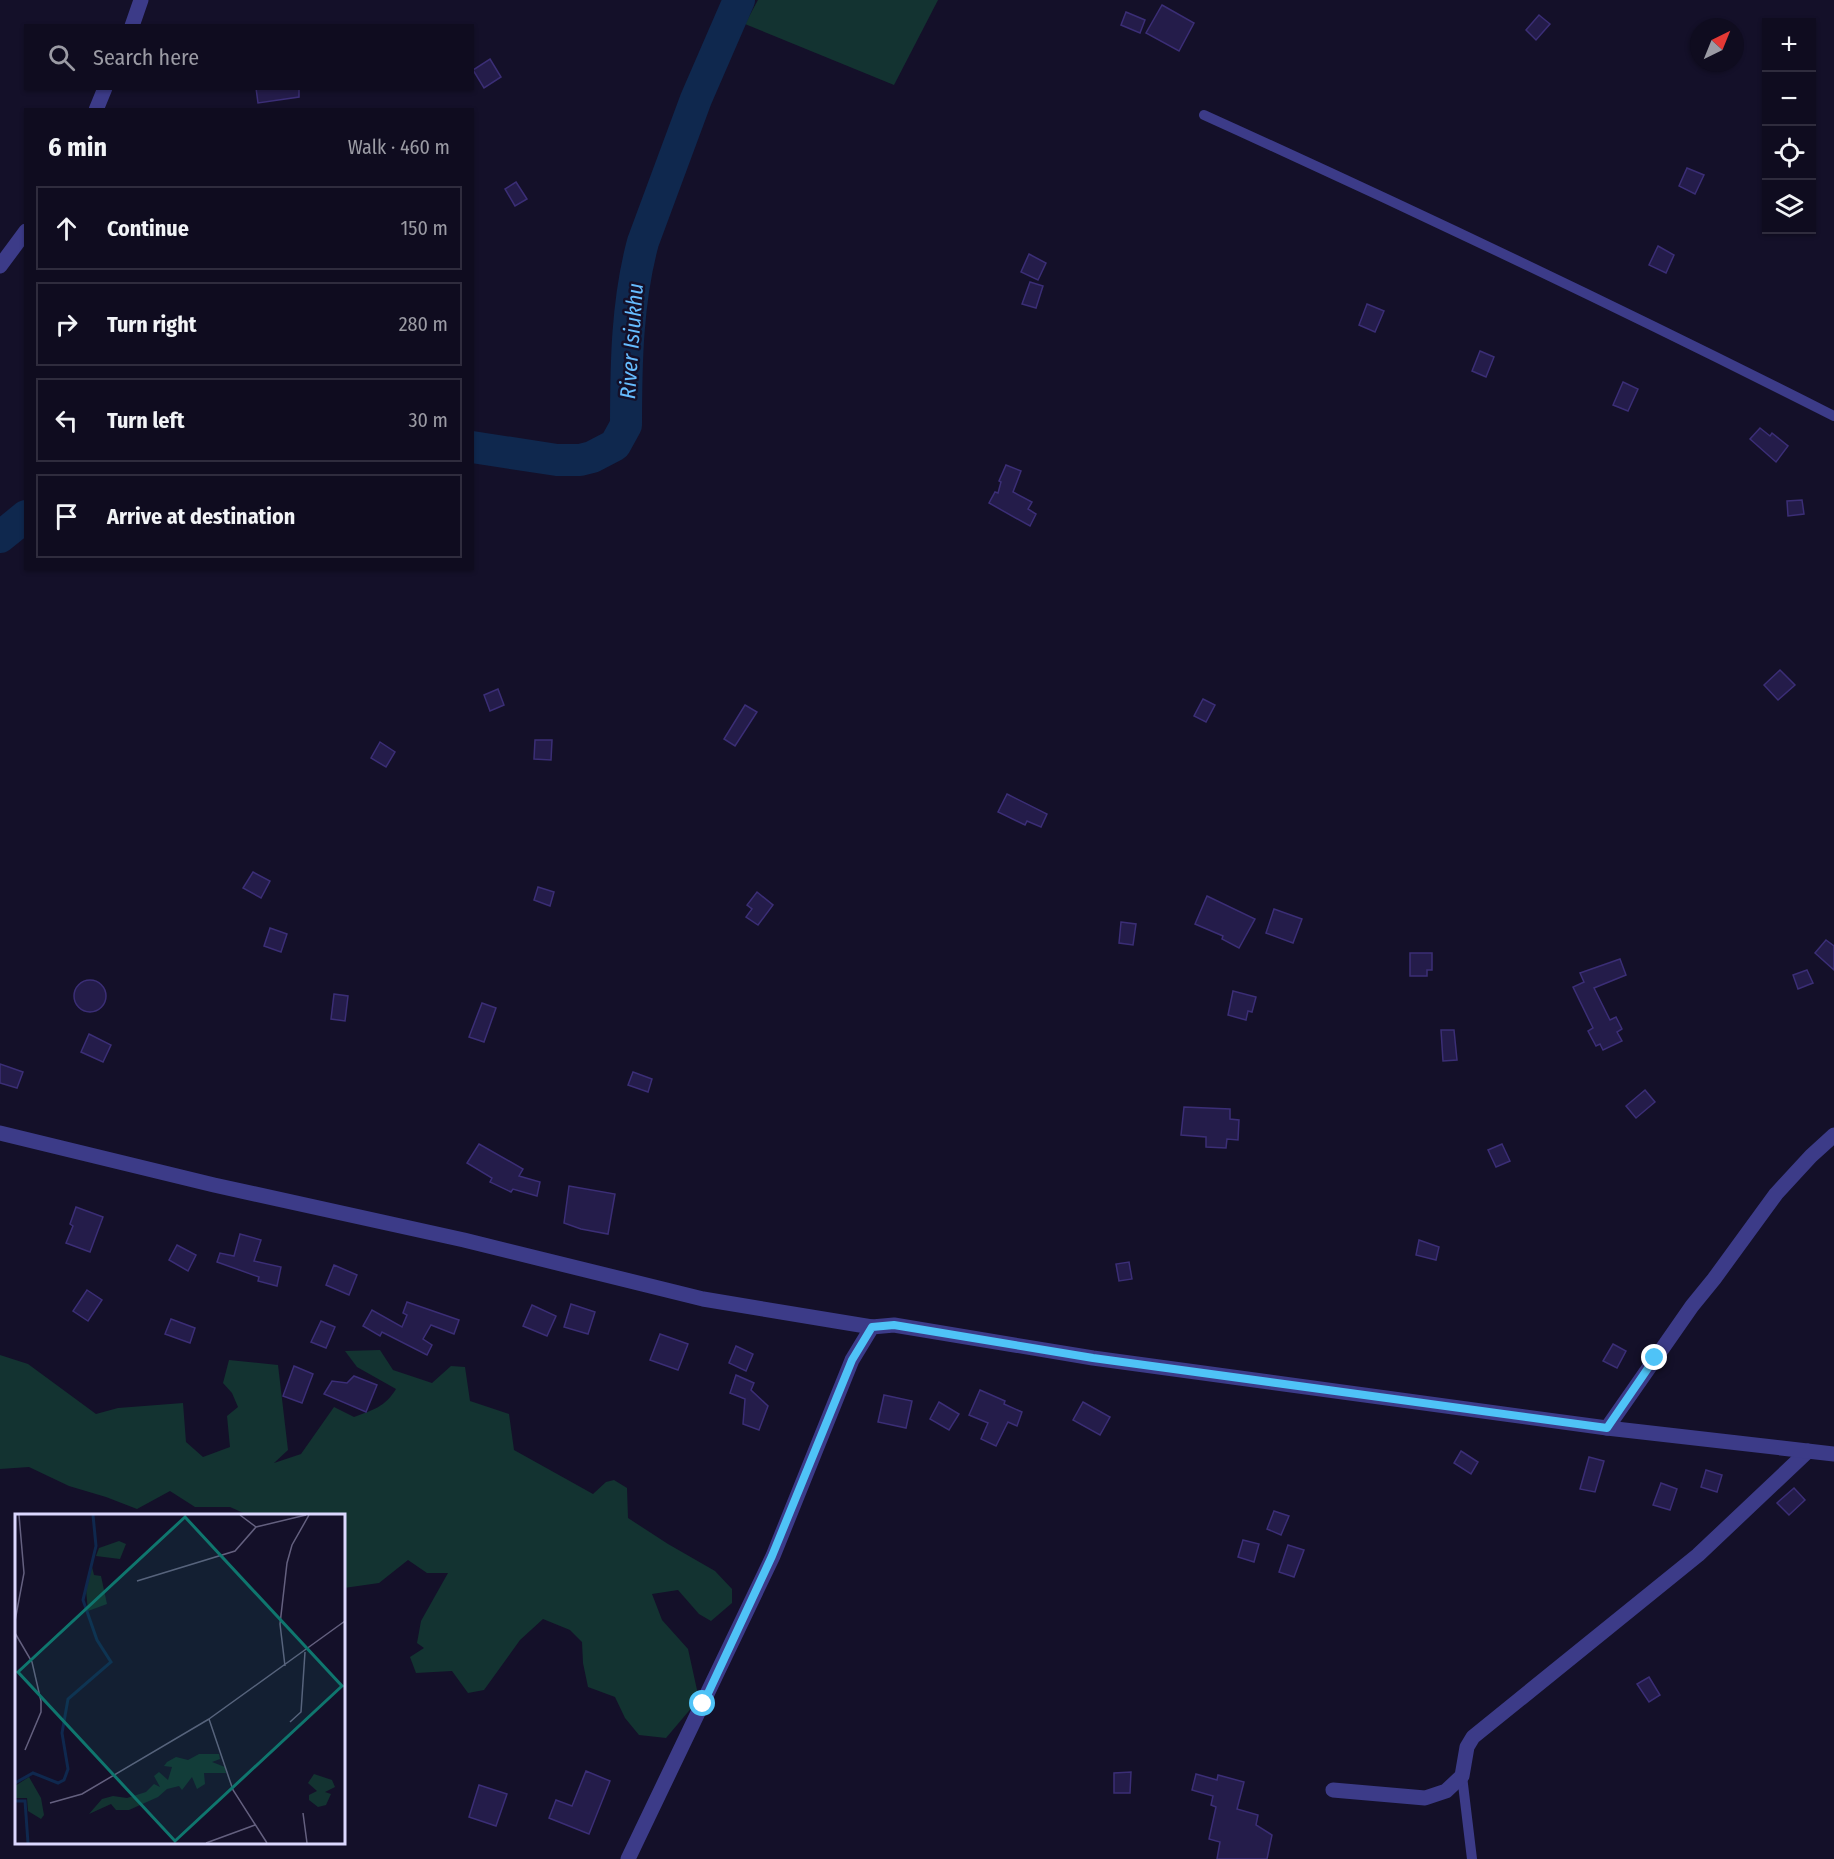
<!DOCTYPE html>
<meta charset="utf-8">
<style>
body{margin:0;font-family:"Fira Sans Condensed",sans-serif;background:#1d1a2c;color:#f1f3f6}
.controls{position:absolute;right:18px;top:18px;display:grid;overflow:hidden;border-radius:0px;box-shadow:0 2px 4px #0004}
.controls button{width:54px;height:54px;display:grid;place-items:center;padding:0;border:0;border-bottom:2px solid #2f2c3d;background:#0f0c1f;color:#f1f3f6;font:30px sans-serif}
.compass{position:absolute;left:1690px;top:18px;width:54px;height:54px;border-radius:50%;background:#0f0c1f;box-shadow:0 2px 4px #0004;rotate:43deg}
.stop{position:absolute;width:18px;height:18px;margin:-14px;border:4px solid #4fc3f7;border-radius:50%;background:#fff}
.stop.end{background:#4fc3f7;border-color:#fff;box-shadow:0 2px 6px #0008}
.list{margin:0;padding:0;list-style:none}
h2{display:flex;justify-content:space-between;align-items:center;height:78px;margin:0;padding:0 24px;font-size:26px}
h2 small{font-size:20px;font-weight:400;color:#9b9ba4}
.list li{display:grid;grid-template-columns:39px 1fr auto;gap:18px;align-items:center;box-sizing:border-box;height:84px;margin:0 12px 12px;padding:0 12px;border:2px solid #2f2c3d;border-radius:0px}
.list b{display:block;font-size:22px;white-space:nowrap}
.list em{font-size:20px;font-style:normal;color:#9b9ba4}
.icon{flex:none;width:33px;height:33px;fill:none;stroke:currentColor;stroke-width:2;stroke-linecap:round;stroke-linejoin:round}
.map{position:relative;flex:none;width:1834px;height:1859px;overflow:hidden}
.search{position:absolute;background:#0f0c1f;box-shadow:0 2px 4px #0004;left:24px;top:24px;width:450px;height:66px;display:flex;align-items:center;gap:15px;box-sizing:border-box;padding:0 21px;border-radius:0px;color:#9b9ba4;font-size:22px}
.panel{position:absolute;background:#0f0c1f;box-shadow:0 2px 4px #0004;left:24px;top:108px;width:450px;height:462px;border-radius:0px}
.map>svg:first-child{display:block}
.green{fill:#133331}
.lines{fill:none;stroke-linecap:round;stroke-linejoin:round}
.river{stroke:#0f284e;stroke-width:32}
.building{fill:#241c4a;stroke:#3b2e76;stroke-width:1.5}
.lane{stroke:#3c3b88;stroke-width:10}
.street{stroke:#3c3b88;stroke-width:15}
.route{stroke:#4fc3f7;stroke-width:8}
.labels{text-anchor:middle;stroke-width:5;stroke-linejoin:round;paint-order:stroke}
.water-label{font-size:22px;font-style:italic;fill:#66bcff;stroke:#141029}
.inset-river{fill:none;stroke:#0f284e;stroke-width:3}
.inset-road{fill:none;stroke:#64607f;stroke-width:1.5}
.view{fill:#0f766e;fill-opacity:0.15;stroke:#0f766e;stroke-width:3}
.inset-edge{fill:none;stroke:#dcd8ff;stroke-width:3}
</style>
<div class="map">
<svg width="1834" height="1859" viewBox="0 0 1834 1859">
<rect width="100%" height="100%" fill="#141029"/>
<g class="green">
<polygon points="758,0 938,0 894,85 745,24"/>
<path d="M380 1350 393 1370 432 1383 451 1366 465 1367 470 1401 509 1414 514 1450 593 1494 606 1482 614 1480 627 1488 628 1518 668 1544 715 1571 732 1589V1603L711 1621 699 1614 678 1590 652 1594 662 1620 688 1649 699 1699 666 1738 639 1735 625 1718 615 1697 588 1687 583 1663 582 1642 570 1630 543 1619 520 1640 484 1690 468 1693 452 1671 416 1673 410 1657 424 1648 417 1643 421 1621 448 1573H427L408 1560 379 1583 344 1588V1516L248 1515 230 1507H195L170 1491 137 1509 106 1497 69 1486 29 1467 0 1469V1355L28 1364 96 1414 118 1408 183 1403 186 1442 203 1457 230 1447 227 1416 238 1407 232 1393 223 1383 229 1360 278 1365 288 1450 274 1463 301 1454 334 1407 354 1417C373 1410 385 1407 396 1389L357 1367 345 1351Z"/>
</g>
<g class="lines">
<g class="river">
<path d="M472 447 557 460H580L592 457 615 445 626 425C626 364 627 301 643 242L696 99 739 0"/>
<polyline points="0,537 26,516"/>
</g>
</g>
<g class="building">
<polygon points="1162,5 1194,23 1179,51 1146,33"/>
<polygon points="1126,12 1145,20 1140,33 1121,25"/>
<polygon points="1539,15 1550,24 1536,40 1526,30"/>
<polygon points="490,59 501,77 484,88 473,70"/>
<polygon points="256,88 299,88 299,97 258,103"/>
<polygon points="1687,168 1704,175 1695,194 1679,186"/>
<polygon points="516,182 527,199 515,206 505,189"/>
<polygon points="1658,246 1674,255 1666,273 1649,265"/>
<polygon points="1029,254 1046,263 1038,280 1021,272"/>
<polygon points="1030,282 1043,286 1036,308 1022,304"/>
<polygon points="1367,304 1384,311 1375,332 1359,325"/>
<polygon points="1480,351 1494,357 1486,377 1472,371"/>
<polygon points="1623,382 1638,389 1628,411 1613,405"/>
<polygon points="1760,428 1770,436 1772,433 1788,446 1776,462 1750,439"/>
<polygon points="1006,465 1021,471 1013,492 1032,502 1028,509 1036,514 1030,526 989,503 995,492 998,493 1001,482 999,481"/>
<polygon points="1802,500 1804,514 1788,516 1787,501"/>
<polygon points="1780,670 1795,685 1778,700 1764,685"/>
<polygon points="498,689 504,705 490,711 484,695"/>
<polygon points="1203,699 1215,705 1206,722 1194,716"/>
<polygon points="745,705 757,712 735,746 724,739"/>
<polygon points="535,740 552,740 551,760 534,759"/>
<polygon points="380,742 395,752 386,767 371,758"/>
<polygon points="1007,794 1047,814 1041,827 1027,821 1025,825 998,812"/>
<polygon points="253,872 270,881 261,898 243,888"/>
<polygon points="538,887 554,892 550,906 534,900"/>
<polygon points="757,892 773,905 758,925 746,917 752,909 747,905"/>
<polygon points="1207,896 1255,919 1239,948 1222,939 1223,936 1195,924"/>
<polygon points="1274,909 1302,919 1293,943 1266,933"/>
<polygon points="1121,922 1136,924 1133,945 1119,943"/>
<polygon points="270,928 287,934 281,952 264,946"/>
<polygon points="1826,940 1834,946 1834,970 1815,953"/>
<polygon points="1410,953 1432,953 1432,970 1427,970 1427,976 1410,976"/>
<polygon points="1620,959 1626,975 1594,988 1610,1020 1616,1017 1622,1029 1617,1032 1622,1041 1603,1050 1600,1044 1596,1046 1588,1031 1593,1028 1573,987 1584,982 1580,973"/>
<polygon points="1807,970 1813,983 1798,989 1793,975"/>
<circle cx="90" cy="996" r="16"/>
<polygon points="1233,991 1256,997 1252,1012 1248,1011 1246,1020 1228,1015"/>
<polygon points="334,994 348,996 345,1021 331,1019"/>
<polygon points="482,1003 496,1008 484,1042 469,1037"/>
<polygon points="1441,1030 1454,1030 1457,1060 1443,1061"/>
<polygon points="89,1034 111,1045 103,1062 81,1052"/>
<polygon points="0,1064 23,1072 17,1088 0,1083"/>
<polygon points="633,1072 652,1079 648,1092 628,1085"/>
<polygon points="1645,1090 1655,1102 1636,1118 1626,1106"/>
<polygon points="1184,1107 1230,1109 1230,1119 1239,1120 1238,1140 1227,1139 1226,1148 1206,1147 1206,1137 1181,1135"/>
<polygon points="479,1144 523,1169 519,1176 540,1182 537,1196 513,1189 511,1192 490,1182 492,1178 467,1163"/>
<polygon points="1502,1144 1510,1161 1496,1167 1488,1150"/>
<polygon points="569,1186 615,1194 608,1234 581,1229 564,1223"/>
<polygon points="76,1207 103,1217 90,1252 66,1243 73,1226 70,1224"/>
<polygon points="240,1234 261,1240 254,1261 281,1267 277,1286 258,1281 259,1277 217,1262 220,1253 234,1256"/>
<polygon points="1419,1240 1439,1247 1436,1260 1416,1255"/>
<polygon points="177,1245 196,1255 188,1271 169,1260"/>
<polygon points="1129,1262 1132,1279 1119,1281 1116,1264"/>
<polygon points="334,1265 357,1275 349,1295 326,1285"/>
<polygon points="87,1290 102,1300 88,1321 73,1311"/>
<polygon points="407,1302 459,1320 454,1334 431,1325 423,1339 432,1345 427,1355 382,1332 380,1336 363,1326 372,1310 402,1327 407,1315 403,1313"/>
<polygon points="571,1304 595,1312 588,1334 564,1327"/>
<polygon points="532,1305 556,1316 547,1336 523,1326"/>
<polygon points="171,1319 195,1328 190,1343 165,1334"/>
<polygon points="321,1321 335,1327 326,1348 311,1342"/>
<polygon points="660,1334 688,1344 678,1370 650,1360"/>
<polygon points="1613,1344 1626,1351 1617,1368 1603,1361"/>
<polygon points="736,1346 753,1354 746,1371 729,1363"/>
<polygon points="294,1366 313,1374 302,1403 283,1396"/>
<polygon points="736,1375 754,1383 751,1390 768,1406 759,1430 743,1424 745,1399 730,1393"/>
<polygon points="354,1376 377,1385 366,1412 324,1394 332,1381 347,1383"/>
<polygon points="980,1390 1005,1401 1004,1404 1022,1412 1017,1426 1008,1422 996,1446 981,1439 988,1423 969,1415"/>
<polygon points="884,1395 912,1401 906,1428 878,1422"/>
<polygon points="939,1402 959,1414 949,1430 930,1419"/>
<polygon points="1083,1402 1110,1417 1100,1435 1073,1420"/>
<polygon points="1461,1451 1478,1462 1471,1474 1454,1463"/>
<polygon points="1589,1457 1604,1461 1595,1492 1580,1489"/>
<polygon points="1706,1470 1722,1475 1717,1492 1701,1487"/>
<polygon points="1661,1483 1677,1489 1670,1510 1653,1505"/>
<polygon points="1794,1488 1805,1500 1789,1515 1777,1503"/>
<polygon points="1274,1511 1289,1516 1281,1535 1267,1529"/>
<polygon points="1243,1540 1259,1544 1254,1562 1238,1557"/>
<polygon points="1288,1545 1304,1550 1294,1577 1279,1572"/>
<polygon points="1649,1677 1660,1695 1649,1702 1637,1684"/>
<polygon points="586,1771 610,1781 589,1834 549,1818 556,1800 572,1806"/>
<polygon points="1131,1772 1130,1793 1114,1793 1114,1773"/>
<polygon points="1196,1774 1217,1780 1218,1775 1244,1782 1237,1809 1258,1815 1256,1825 1272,1835 1267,1859 1217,1859 1220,1842 1209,1839 1216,1807 1211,1805 1213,1796 1192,1790"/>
<polygon points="479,1785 507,1794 496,1826 469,1817"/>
</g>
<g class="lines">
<g class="lane">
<path d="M1204 115C1416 211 1626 311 1834 416"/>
<polyline points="1462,1776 1472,1859"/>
</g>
<g class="street">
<polyline points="132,26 141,0"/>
<polyline points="96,110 105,88"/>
<polyline points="0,266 26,231"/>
<polyline points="0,1133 214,1185 464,1240 703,1299 872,1327"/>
<polyline points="1607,1428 1692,1306 1714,1279 1776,1194 1811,1156 1834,1135"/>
<polyline points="1333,1790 1425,1798 1446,1791 1462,1776 1467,1747 1473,1737 1698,1555 1808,1451"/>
<polyline points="628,1859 773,1556 852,1360 872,1327 894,1325 1093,1358 1607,1428 1834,1454"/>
</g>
</g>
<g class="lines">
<polyline class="route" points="703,1704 772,1556 852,1360 872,1327 894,1325 1093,1358 1607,1428 1655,1358"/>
</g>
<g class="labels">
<g class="water-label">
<text transform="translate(631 341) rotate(-86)" y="8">River Isiukhu</text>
</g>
</g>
<g transform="translate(15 1514)">
<rect width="330" height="330" fill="#141029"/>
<path d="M104 27 111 30 105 45 81 42 84 34ZM77 53 79 61 86 62 92 90 73 97 71 76ZM184 240H204L205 245 197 248 210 253 211 259H189L190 270 182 275 177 263 167 276 164 272 152 275 143 283 114 296H101L96 290 74 300 87 285 98 282 112 284 131 278 139 270 145 273 139 262 144 258 153 266 157 253 149 252 152 248 161 243 173 246ZM299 260 317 266 320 273 310 278 316 280 311 291 303 293 294 286V281L302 277 293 269ZM14 263 26 284 29 301 26 305 13 297 12 284H0V272Z" fill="#133331"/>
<path class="inset-river" d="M0 269 18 259 43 269 49 266 53 255 47 219 53 185 96 148 82 126 68 86 81 32 78 1M0 287H10L13 329"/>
<path class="inset-road" d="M225 1 241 13M122 67 220 37 241 13 291 1M0 107 9 59 4 1M0 119 17 148 26 187V198L10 236M270 152 265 110 272 49 277 31 294 1M275 208 286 198 290 138M35 289 67 280 194 205M288 299 292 329M191 329 240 311M252 329 218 276 194 205 330 107"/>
<path class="view" d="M170 3 327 172 160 327 3 158Z"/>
<rect width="330" height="330" class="inset-edge"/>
</g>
</svg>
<div class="controls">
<button>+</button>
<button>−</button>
<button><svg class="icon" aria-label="locate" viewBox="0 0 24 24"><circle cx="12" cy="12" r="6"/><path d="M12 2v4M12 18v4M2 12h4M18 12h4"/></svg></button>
<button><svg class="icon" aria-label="layers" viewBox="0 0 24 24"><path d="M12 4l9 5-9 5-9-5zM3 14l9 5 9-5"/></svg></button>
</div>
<svg class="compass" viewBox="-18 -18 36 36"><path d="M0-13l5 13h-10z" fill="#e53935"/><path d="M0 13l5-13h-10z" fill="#9b9ba4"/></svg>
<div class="stop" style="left:703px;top:1704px"></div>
<div class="stop end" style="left:1655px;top:1358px"></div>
<div class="search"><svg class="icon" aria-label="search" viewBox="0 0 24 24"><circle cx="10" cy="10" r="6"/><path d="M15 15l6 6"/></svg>Search here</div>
<section class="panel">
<h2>6 min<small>Walk · 460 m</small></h2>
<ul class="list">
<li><svg class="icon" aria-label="ahead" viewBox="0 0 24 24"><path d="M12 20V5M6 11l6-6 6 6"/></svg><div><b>Continue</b></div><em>150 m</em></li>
<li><svg class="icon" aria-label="right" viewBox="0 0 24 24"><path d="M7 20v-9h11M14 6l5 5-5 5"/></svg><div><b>Turn right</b></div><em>280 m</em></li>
<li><svg class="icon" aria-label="left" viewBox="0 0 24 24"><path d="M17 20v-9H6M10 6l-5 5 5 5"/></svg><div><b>Turn left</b></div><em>30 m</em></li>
<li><svg class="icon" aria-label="arrive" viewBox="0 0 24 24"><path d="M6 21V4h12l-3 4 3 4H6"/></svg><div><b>Arrive at destination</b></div></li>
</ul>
</section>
</div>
